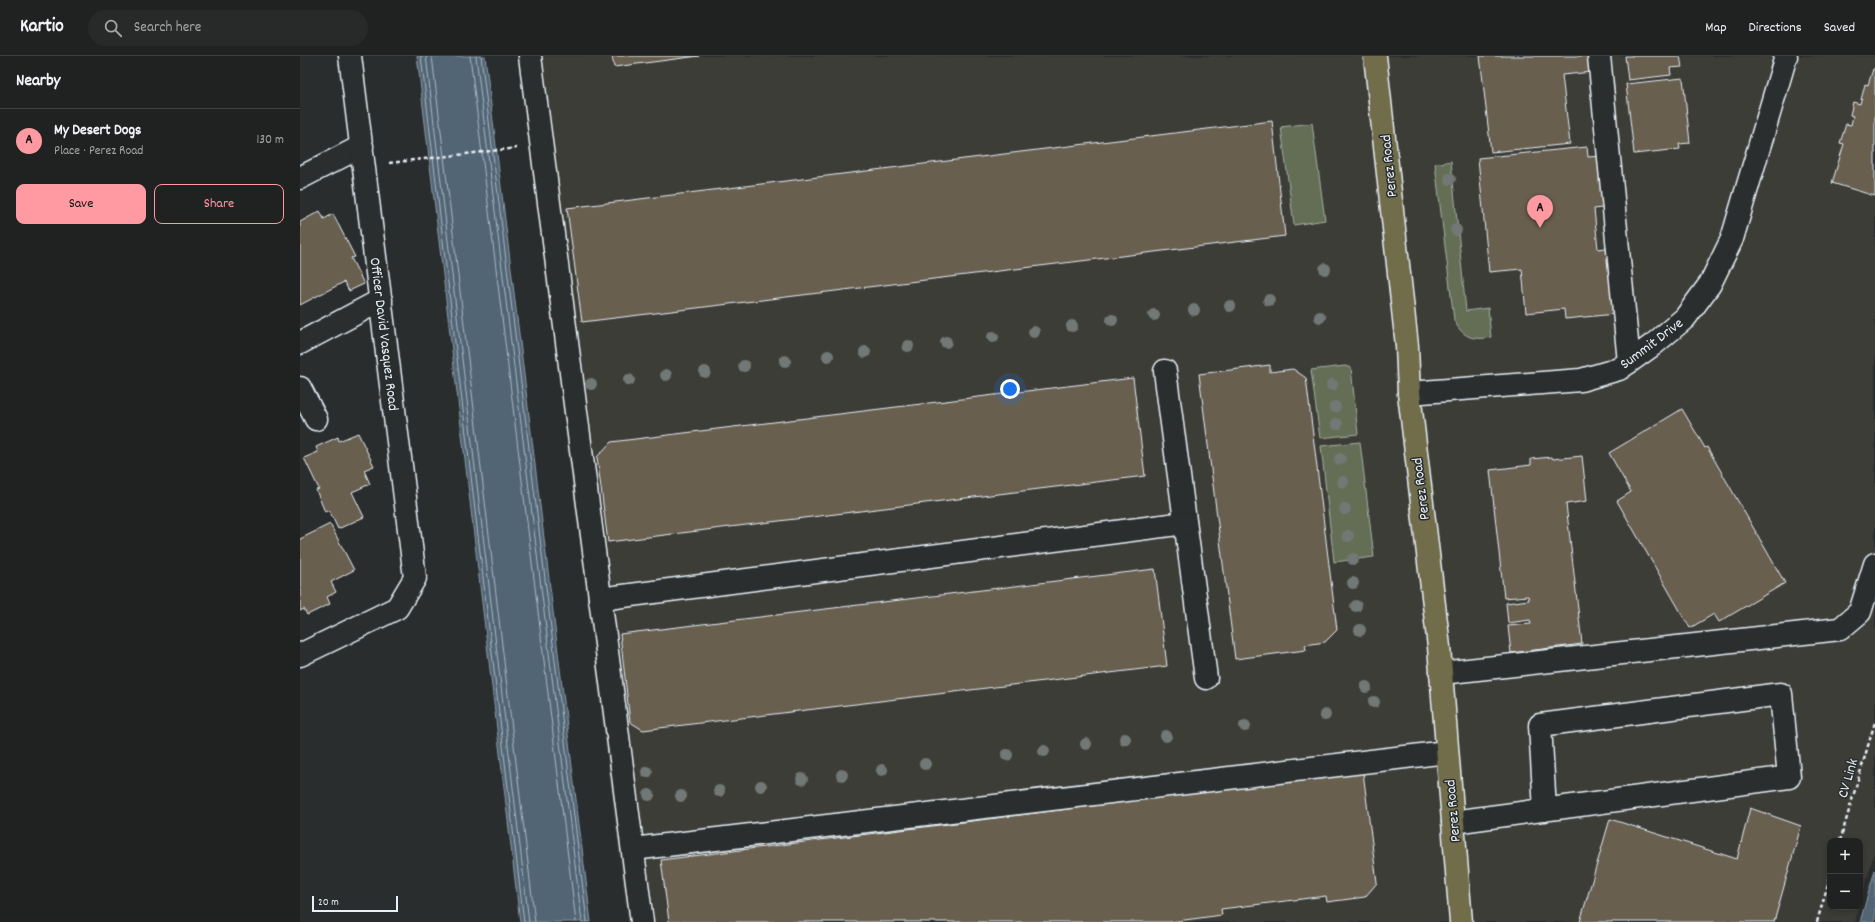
<!DOCTYPE html>
<meta charset="utf-8">
<style>
body{margin:0;font-family:Dekko,sans-serif;background:#282a2a;color:#f1f3f6}
.controls{position:absolute;right:12px;bottom:12px;display:grid;overflow:hidden;border-radius:8px;box-shadow:0 2px 6px #0003}
.controls button{width:36px;height:36px;display:grid;place-items:center;padding:0;border:0;border-bottom:1px solid #3d3f40;background:#202222;color:#f1f3f6;font:20px sans-serif}
.scale{position:absolute;left:12px;bottom:10px;width:86px;box-sizing:border-box;padding-left:4px;border:2px solid #e8f1f8;border-top:0;font-size:11px;line-height:14px;white-space:nowrap;color:#e8f1f8;-webkit-text-stroke:3px #2a2d2e;paint-order:stroke}
.you{position:absolute;left:710px;top:333px;width:14px;height:14px;margin:-10px;border:3px solid #fff;border-radius:50%;background:#1a73e8;box-shadow:0 0 0 6px #1a73e833}
.badge{display:grid;place-items:center;width:26px;height:26px;border-radius:50%;background:#ff9aa2;color:#111;font-size:13px;font-weight:700}
.pin{position:absolute;translate:-50% -33px;filter:drop-shadow(0 1px 2px #0008)}
.pin::after{content:'';position:absolute;top:21px;width:14px;height:12px;background:inherit;clip-path:polygon(0 0,100% 0,50% 100%)}
.list{margin:0;padding:0;list-style:none}
h2{display:flex;justify-content:space-between;align-items:center;height:52px;margin:0;padding:0 16px;font-size:17px}
h2 small{font-size:13px;font-weight:400;color:#a2a4a5}
.list li{display:grid;grid-template-columns:26px 1fr auto;gap:12px;align-items:center;box-sizing:border-box;height:64px;padding:0 16px;border-top:1px solid #3d3f40}
.list b{display:block;font-size:15px;white-space:nowrap}
.list p{margin:0;font-size:13px;white-space:nowrap;color:#a2a4a5}
.list em{font-size:13px;font-style:normal;color:#a2a4a5}
.actions{display:flex;gap:8px;padding:12px 16px}
.actions a{flex:1;padding:9px 0;border:1px solid #ff9aa2;border-radius:8px;text-align:center;font-size:14px;color:#ff9aa2}
.actions .main{background:#ff9aa2;color:#111}
.icon{flex:none;width:22px;height:22px;fill:none;stroke:currentColor;stroke-width:2;stroke-linecap:round;stroke-linejoin:round}
.map{position:relative;flex:none;width:1575px;height:866px;overflow:hidden}
header{display:flex;align-items:center;gap:24px;box-sizing:border-box;height:56px;padding:0 20px;background:#202222;border-bottom:1px solid #3d3f40}
header strong{font-size:19px}
nav{display:flex;gap:22px;margin-inline-start:auto;font-size:14px}
.search{width:280px;height:36px;background:#282a2a;display:flex;align-items:center;gap:10px;box-sizing:border-box;padding:0 14px;border-radius:22px;color:#a2a4a5;font-size:15px}
main{display:flex}
aside{flex:1;background:#202222}
.map>svg:first-child{display:block}
.built{fill:#3d3c38}
.green{fill:#636e55;stroke:#a6b0a6}
.water{fill:#516574;stroke:#8d9da9}
.lines{fill:none;stroke-linecap:round;stroke-linejoin:round}
.shore{stroke:#acb9c3;stroke-width:1}
.building{fill:#685e4f;stroke:#e8f1f8}
.minor-casing{stroke:#e8f1f8;stroke-width:25}
.major-casing{stroke:#e8f1f8;stroke-width:25}
.path{stroke:#e8f1f8;stroke-width:2.5;stroke-dasharray:4 3;stroke-linecap:butt}
.minor{stroke:#2a2d2e;stroke-width:22}
.major{stroke:#716d4b;stroke-width:22}
.tree{fill:#727875}
.labels{text-anchor:middle;stroke-width:3;stroke-linejoin:round;paint-order:stroke}
.street-label{font-size:15px;fill:#e8f1f8;stroke:#2a2d2e}
</style>
<header>
<strong>Kartio</strong>
<div class="search"><svg class="icon" aria-label="search" viewBox="0 0 24 24"><circle cx="10" cy="10" r="6"/><path d="M15 15l6 6"/></svg>Search here</div>
<nav><a>Map</a><a>Directions</a><a>Saved</a></nav>
</header>
<main>
<aside>
<h2>Nearby<small></small></h2>
<ul class="list">
<li><span class="badge">A</span><div><b>My Desert Dogs</b><p>Place · Perez Road</p></div><em>130 m</em></li>
</ul>
<div class="actions"><a class="main">Save</a><a>Share</a></div>
</aside>
<div class="map">
<svg width="1575" height="866" viewBox="0 0 1575 866">
<rect width="100%" height="100%" fill="#2a2d2e"/>
<filter id="ink" filterUnits="userSpaceOnUse"><feTurbulence type="fractalNoise" baseFrequency=".025" numOctaves="2"/><feDisplacementMap in="SourceGraphic" scale="8" xChannelSelector="R" yChannelSelector="G"/><feConvolveMatrix kernelMatrix="1 2 1 2 8 2 1 2 1" color-interpolation-filters="sRGB"/></filter>
<g filter="url(#ink)">
<polygon class="built" points="217,0 1575,0 1575,793 1560,848 1560,785 1530,785 1530,851 1559,851 1555,866 328,866"/>
<g class="green">
<polygon points="1012,67 1025,164 994,169 981,71"/>
<path d="M1151 105 1166 255 1188 252 1191 281C1173 285 1162 281 1154 264L1135 108Z"/>
<polygon points="1045,310 1051,312 1058,378 1020,382 1011,314"/>
<polygon points="1060,386 1074,501 1034,506 1021,390"/>
</g>
<g class="water">
<polygon points="117,0 185,0 291,866 220,866"/>
<polygon points="1575,814 1575,866 1560,866"/>
</g>
<g class="lines">
<g class="shore">
<polyline points="121,0 224,866"/>
<polyline points="126,0 229,866"/>
<polyline points="132,0 235,866"/>
<polyline points="170,0 276,866"/>
<polyline points="176,0 282,866"/>
<polyline points="181,0 287,866"/>
</g>
</g>
<g class="building">
<polygon points="312,0 399,0 314,11"/>
<polygon points="1180,0 1290,0 1292,16 1262,19 1270,88 1191,96"/>
<polygon points="1325,0 1380,0 1382,11 1370,12 1371,19 1328,24"/>
<polygon points="1573,13 1575,13 1575,140 1532,127 1544,88 1540,87 1546,68 1551,69 1553,60 1550,59 1553,46 1560,48 1565,28 1568,29"/>
<polygon points="1383,22 1390,87 1379,88 1380,93 1334,98 1326,28"/>
<polygon points="972,65 985,180 282,266 267,152"/>
<polygon points="1287,91 1288,101 1303,100 1308,151 1294,153 1298,193 1313,191 1315,258 1265,263 1264,253 1226,257 1222,213 1189,216 1178,102"/>
<polygon points="20,155 24,163 33,158 55,201 51,202 64,228 49,235 44,226 0,249 0,166"/>
<polygon points="970,309 970,316 993,313 1006,322 1037,574 1025,586 1005,589 1006,594 935,603 899,318"/>
<polygon points="833,322 845,420 308,486 297,401 311,386"/>
<polygon points="1382,353 1405,392 1407,391 1485,527 1419,566 1414,558 1390,572 1317,445 1331,436 1309,397"/>
<polygon points="58,377 74,410 64,414 70,428 52,436 64,461 38,473 29,454 25,456 16,434 19,433 4,402 18,396 16,391 38,381 39,385"/>
<polygon points="1282,400 1287,445 1266,448 1282,588 1211,597 1208,570 1231,568 1230,564 1208,567 1206,547 1229,544 1228,540 1204,542 1190,414 1231,409 1231,403 1252,401 1253,403"/>
<polygon points="30,468 54,514 31,526 36,536 27,541 30,548 7,559 4,553 0,555 0,483"/>
<polygon points="855,513 867,610 343,674 330,666 320,578"/>
<polygon points="1063,716 1077,827 1065,841 1027,846 1026,840 921,853 922,859 870,866 369,866 361,804"/>
<polygon points="1450,752 1501,770 1474,866 1280,866 1310,763 1437,803"/>
</g>
<g class="lines">
<defs>
<g id="minor">
<polyline points="230,0 342,866"/>
<polyline points="1299,0 1329,306"/>
<polyline points="0,122 62,90"/>
<polyline points="0,287 81,244"/>
<polyline points="865,315 906,622"/>
<polyline points="0,332 16,363"/>
<polyline points="1109,337 1281,324 1319,313 1354,288 1385,262 1410,228 1432,183 1486,0"/>
<polyline points="300,543 885,467"/>
<polyline points="0,599 97,552 115,522 50,0"/>
<polyline points="1141,617 1540,573 1560,556 1575,508"/>
<polyline points="1153,766 1489,721 1481,638 1240,669 1245,754"/>
<polyline points="333,793 1147,696"/>
</g>
<polyline id="major" points="1075,0 1107,290 1109,337 1139,591 1161,866"/>
</defs>
<use href="#minor" class="minor-casing"/>
<use href="#major" class="major-casing"/>
<g class="path">
<polyline points="89,107 217,92"/>
<polyline points="1540,785 1575,666"/>
<polyline points="1517,866 1530,821"/>
</g>
<use href="#minor" class="minor"/>
<use href="#major" class="major"/>
</g>
<g class="tree">
<circle cx="1150" cy="123" r="6"/>
<circle cx="1156" cy="174" r="6"/>
<circle cx="1025" cy="213" r="6"/>
<circle cx="969" cy="244" r="6"/>
<circle cx="930" cy="250" r="6"/>
<circle cx="894" cy="254" r="6"/>
<circle cx="854" cy="259" r="6"/>
<circle cx="1020" cy="261" r="6"/>
<circle cx="812" cy="264" r="6"/>
<circle cx="772" cy="270" r="6"/>
<circle cx="734" cy="276" r="6"/>
<circle cx="693" cy="281" r="6"/>
<circle cx="646" cy="286" r="6"/>
<circle cx="608" cy="290" r="6"/>
<circle cx="565" cy="296" r="6"/>
<circle cx="528" cy="300" r="6"/>
<circle cx="485" cy="305" r="6"/>
<circle cx="444" cy="310" r="6"/>
<circle cx="405" cy="316" r="6"/>
<circle cx="366" cy="319" r="6"/>
<circle cx="329" cy="324" r="6"/>
<circle cx="291" cy="328" r="6"/>
<circle cx="1032" cy="329" r="6"/>
<circle cx="1035" cy="351" r="6"/>
<circle cx="1037" cy="368" r="6"/>
<circle cx="1040" cy="403" r="6"/>
<circle cx="1043" cy="426" r="6"/>
<circle cx="1045" cy="453" r="6"/>
<circle cx="1048" cy="480" r="6"/>
<circle cx="1053" cy="503" r="6"/>
<circle cx="1053" cy="527" r="6"/>
<circle cx="1056" cy="550" r="6"/>
<circle cx="1060" cy="574" r="6"/>
<circle cx="1066" cy="631" r="6"/>
<circle cx="1074" cy="646" r="6"/>
<circle cx="1025" cy="659" r="6"/>
<circle cx="945" cy="670" r="6"/>
<circle cx="866" cy="680" r="6"/>
<circle cx="825" cy="683" r="6"/>
<circle cx="786" cy="688" r="6"/>
<circle cx="744" cy="695" r="6"/>
<circle cx="707" cy="699" r="6"/>
<circle cx="625" cy="708" r="6"/>
<circle cx="582" cy="714" r="6"/>
<circle cx="347" cy="716" r="6"/>
<circle cx="542" cy="719" r="6"/>
<circle cx="502" cy="723" r="6"/>
<circle cx="461" cy="730" r="6"/>
<circle cx="419" cy="735" r="6"/>
<circle cx="349" cy="739" r="6"/>
<circle cx="381" cy="740" r="6"/>
</g>
</g>
<g class="labels">
<g class="street-label">
<text transform="translate(1088 110) rotate(-96)" y="5">Perez Road</text>
<text transform="translate(85 278) rotate(83)" y="5">Officer David Vasquez Road</text>
<text transform="translate(1351 287) rotate(-37)" y="5">Summit Drive</text>
<text transform="translate(1120 433) rotate(-97)" y="5">Perez Road</text>
<text transform="translate(1547 722) rotate(-74)" y="5">CV Link</text>
<text transform="translate(1152 755) rotate(-95)" y="5">Perez Road</text>
</g>
</g>
</svg>
<div class="controls">
<button>+</button>
<button>−</button>
</div>
<div class="scale">20 m</div>
<div class="you"></div>
<div class="pin badge" style="left:1240px;top:172px">A</div>
</div>
</main>
